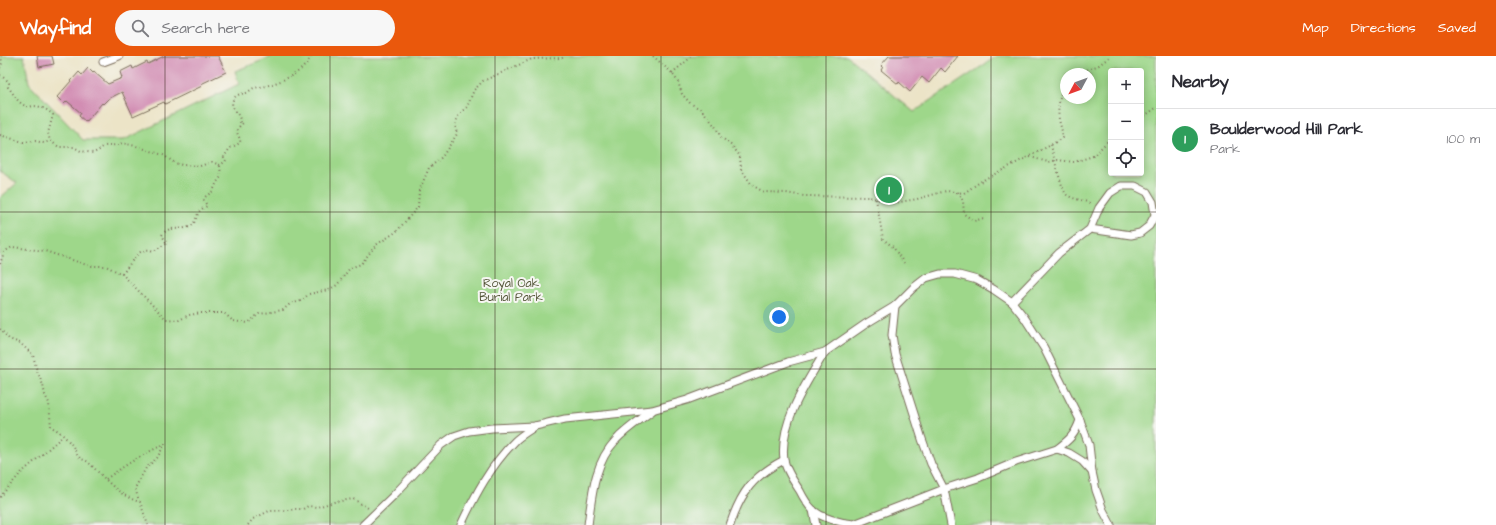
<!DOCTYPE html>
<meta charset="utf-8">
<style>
body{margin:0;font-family:"Architects Daughter",sans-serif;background:#f7f7f7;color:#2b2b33}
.controls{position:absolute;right:12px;top:12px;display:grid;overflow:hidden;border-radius:4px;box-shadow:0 2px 10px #0003}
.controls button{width:36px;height:36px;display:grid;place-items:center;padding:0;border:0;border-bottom:1px solid #e1e1e2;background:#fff;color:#2b2b33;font:20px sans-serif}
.compass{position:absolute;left:1060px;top:12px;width:36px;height:36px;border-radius:50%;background:#fff;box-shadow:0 2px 10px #0003;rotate:229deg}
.you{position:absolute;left:779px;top:261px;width:14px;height:14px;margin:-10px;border:3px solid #fff;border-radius:50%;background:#1a73e8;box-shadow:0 0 0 6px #1a73e833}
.badge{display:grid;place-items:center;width:26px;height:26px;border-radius:50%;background:#ea580c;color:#fff;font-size:13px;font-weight:700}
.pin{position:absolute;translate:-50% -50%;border:2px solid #fff;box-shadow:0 1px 4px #0006}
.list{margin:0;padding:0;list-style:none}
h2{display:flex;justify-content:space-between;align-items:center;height:52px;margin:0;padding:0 16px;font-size:17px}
h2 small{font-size:13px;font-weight:400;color:#7c7c81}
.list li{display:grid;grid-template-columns:26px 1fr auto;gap:12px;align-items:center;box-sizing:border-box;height:60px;padding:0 16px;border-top:1px solid #e1e1e2}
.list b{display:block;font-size:15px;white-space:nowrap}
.list p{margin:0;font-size:13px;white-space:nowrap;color:#7c7c81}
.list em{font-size:13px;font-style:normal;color:#7c7c81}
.icon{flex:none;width:22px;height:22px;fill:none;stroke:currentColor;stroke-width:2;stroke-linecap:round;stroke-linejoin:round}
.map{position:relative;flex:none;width:1156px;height:469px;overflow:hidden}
header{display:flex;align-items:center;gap:24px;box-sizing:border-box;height:56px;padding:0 20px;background:#ea580c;color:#fff}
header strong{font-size:19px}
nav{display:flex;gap:22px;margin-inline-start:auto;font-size:14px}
.search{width:280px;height:36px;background:#f7f7f7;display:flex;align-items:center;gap:10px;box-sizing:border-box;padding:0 14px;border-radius:22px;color:#7c7c81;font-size:15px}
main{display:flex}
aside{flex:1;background:#fff}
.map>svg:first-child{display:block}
.green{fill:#9ed78a;stroke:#6c8054;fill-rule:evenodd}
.building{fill:#d28db3}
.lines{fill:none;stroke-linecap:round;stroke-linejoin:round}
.service-casing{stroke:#796b59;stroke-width:9}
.path{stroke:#796b59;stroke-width:2;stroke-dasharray:1 3;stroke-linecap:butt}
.service{stroke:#fff;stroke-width:7}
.grid{fill:none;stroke:#3b2a1e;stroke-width:1;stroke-opacity:0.55}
.labels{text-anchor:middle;stroke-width:4;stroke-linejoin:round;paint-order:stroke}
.park-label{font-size:12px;fill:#545539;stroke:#f6f6f2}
</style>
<header>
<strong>Wayfind</strong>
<div class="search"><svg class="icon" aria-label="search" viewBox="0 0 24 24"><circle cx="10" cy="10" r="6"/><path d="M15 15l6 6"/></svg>Search here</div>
<nav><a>Map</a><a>Directions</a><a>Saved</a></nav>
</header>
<main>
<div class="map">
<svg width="1156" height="469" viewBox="0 0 1156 469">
<rect width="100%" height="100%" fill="#f6f6f2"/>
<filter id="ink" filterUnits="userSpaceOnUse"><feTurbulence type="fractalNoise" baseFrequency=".025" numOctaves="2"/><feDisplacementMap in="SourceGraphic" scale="8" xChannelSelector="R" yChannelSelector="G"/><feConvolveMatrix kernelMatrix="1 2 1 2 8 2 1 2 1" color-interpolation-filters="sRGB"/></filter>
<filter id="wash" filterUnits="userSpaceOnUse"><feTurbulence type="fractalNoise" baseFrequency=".012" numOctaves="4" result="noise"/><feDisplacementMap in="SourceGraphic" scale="16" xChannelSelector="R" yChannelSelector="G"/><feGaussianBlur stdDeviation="0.9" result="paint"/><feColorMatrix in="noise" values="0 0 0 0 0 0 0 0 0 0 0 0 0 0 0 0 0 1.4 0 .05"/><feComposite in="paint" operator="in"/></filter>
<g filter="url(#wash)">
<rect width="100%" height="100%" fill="#ece4c7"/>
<path class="green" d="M0 0H24L29 27 83 84H124L239 28 235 15 274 0H847L914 56 997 0H1156V469H0V142L17 127 0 115ZM1111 15H1141V117H1111ZM1066 18H1090V42H1066Z"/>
<g id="blocks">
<g class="building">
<polygon points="37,0 52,0 54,8 39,11"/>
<polygon points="164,0 218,0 226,16 201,28 202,30 165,48 164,46 133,60 122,36 108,43 103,48 102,47 86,66 79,60 81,57 67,45 64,48 57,41 79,16 82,19 88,12 93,17 94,16 108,28 122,22 120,16 132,10 133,13 147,6 148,8"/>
<polygon points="889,0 958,0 945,16 941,12 929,27 922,21 910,36 899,26 898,28 881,14 883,11 881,9"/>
</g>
</g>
</g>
<g filter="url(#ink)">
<use href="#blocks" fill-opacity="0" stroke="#796b59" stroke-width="1"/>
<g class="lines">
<defs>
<g id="service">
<polyline points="103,6 119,0"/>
<polyline points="1012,246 1059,197 1090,173 1099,152 1110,137 1121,130 1135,130 1147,136 1153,146 1155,159 1149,170 1140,177 1131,179 1090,173"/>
<polyline points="895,250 892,279 895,298 922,383 931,408 944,433 951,469"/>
<path d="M825 296C807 326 779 367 784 403 785 413 794 426 800 435 803 441 807 448 812 453 820 462 842 467 854 468L944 433 978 422 1016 406 1057 393 1069 397 1082 405 1092 416"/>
<path d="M1057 393C1069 384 1075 379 1080 364"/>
<polyline points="813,454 816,469"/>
<polyline points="363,469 393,440 441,389 454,380 469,375 492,372 535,370 565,363 652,354 687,344 788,306 825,296 867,267 895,250 913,232 926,222 940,218 955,218 977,224 993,233 1012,246 1024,261 1044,292 1080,364 1089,389 1092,416 1096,434 1103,454 1111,469"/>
<path d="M461 469C475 439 491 409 515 385 521 379 529 375 535 370"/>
<path d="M588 469C592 439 594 407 616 384 626 373 640 364 652 355"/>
<path d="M730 469C741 436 753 420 784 404"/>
</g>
</defs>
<use href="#service" class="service-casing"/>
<g class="path">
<path d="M653 0 672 17 678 26 682 38 690 47 702 54 715 70 721 81 732 90 740 100 741 113 752 129 764 136 786 137 804 140 869 141 894 147 917 143 946 135 964 137 983 124 1051 89 1062 82C1063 74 1060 70 1059 63 1057 50 1060 38 1066 26"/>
<polyline points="0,12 2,7 1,0"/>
<polyline points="672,17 689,3 690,0"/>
<polyline points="1076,18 1099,9 1111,0"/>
<path d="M0 19 8 25 9 27 8 31C15 39 17 48 29 51 38 48 47 53 53 59L48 77 50 85 59 91H74L81 95 93 97 98 95 104 90 118 89 122 87 136 90 163 99 175 107 182 109 200 110 212 106 220 109 225 106 226 104 224 101 230 92 240 87C241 82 237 79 237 75 237 72 241 69 243 67L240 66C241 58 229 52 233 44 236 38 241 38 246 37 249 36 251 33 254 32 258 31 263 31 266 30 282 25 304 17 311 0"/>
<polyline points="1141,62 1156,52"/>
<polyline points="0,79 23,86 35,85 44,87 50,85"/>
<path d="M1051 89C1053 98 1062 136 1067 139 1074 144 1083 143 1091 148"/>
<polyline points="1030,101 1048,106 1058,104 1074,106 1093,100 1108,85 1111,78"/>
<polyline points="958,136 963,145 964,158 974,165 984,162"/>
<polyline points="876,143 883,183 893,191 904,207"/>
<polyline points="0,208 4,196 12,191 45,195 90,210 106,210 122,218 166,263 179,264 189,259 201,257 224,257 233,265 248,267 259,258 283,254 290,248 301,245 309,238 328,234 337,229 350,212 361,208 376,189 396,176 418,151 419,135 429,112 442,101 457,78 455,69 459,58 467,51 474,34 483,25 532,3 562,2 565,0"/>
<path d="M122 218C130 210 139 188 153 195 159 193 161 189 167 188L162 179C169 169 178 175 189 171 195 169 196 161 199 156 201 153 204 152 207 150L204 144 205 141 213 135 217 126 221 121 220 109"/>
<path d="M0 273 9 283 20 287 33 299 37 315 43 329 45 339 49 347 51 371C59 374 67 383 72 389 75 393 76 399 80 402 83 404 86 404 89 407 104 421 118 440 140 446L148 469"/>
<path d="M106 423C125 409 143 398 165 388L157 402 146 412 135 432 139 445"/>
<polyline points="0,441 20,418 63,380"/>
<polyline points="248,469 253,463 269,455 289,454 296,453 303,453 308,450 317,451 334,446 353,443 368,452"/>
</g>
<use href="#service" class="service"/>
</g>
</g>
<path class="grid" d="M165 0V469M330 0V469M495 0V469M661 0V469M826 0V469M991 0V469M0 156H1156M0 313H1156"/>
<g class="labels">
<g class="park-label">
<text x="511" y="231">Royal Oak<tspan x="511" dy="14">Burial Park</tspan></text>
</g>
</g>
</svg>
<div class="controls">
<button>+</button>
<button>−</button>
<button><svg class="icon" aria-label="locate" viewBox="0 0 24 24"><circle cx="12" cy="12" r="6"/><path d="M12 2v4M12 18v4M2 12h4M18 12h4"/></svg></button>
</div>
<svg class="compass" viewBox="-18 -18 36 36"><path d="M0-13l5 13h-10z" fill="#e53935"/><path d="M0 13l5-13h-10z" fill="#7c7c81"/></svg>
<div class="you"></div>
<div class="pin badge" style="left:889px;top:134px;background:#2e9e5b">1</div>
</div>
<aside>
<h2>Nearby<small></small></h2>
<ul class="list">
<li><span class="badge" style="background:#2e9e5b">1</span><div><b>Boulderwood Hill Park</b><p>Park</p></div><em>100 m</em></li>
</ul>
</aside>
</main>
